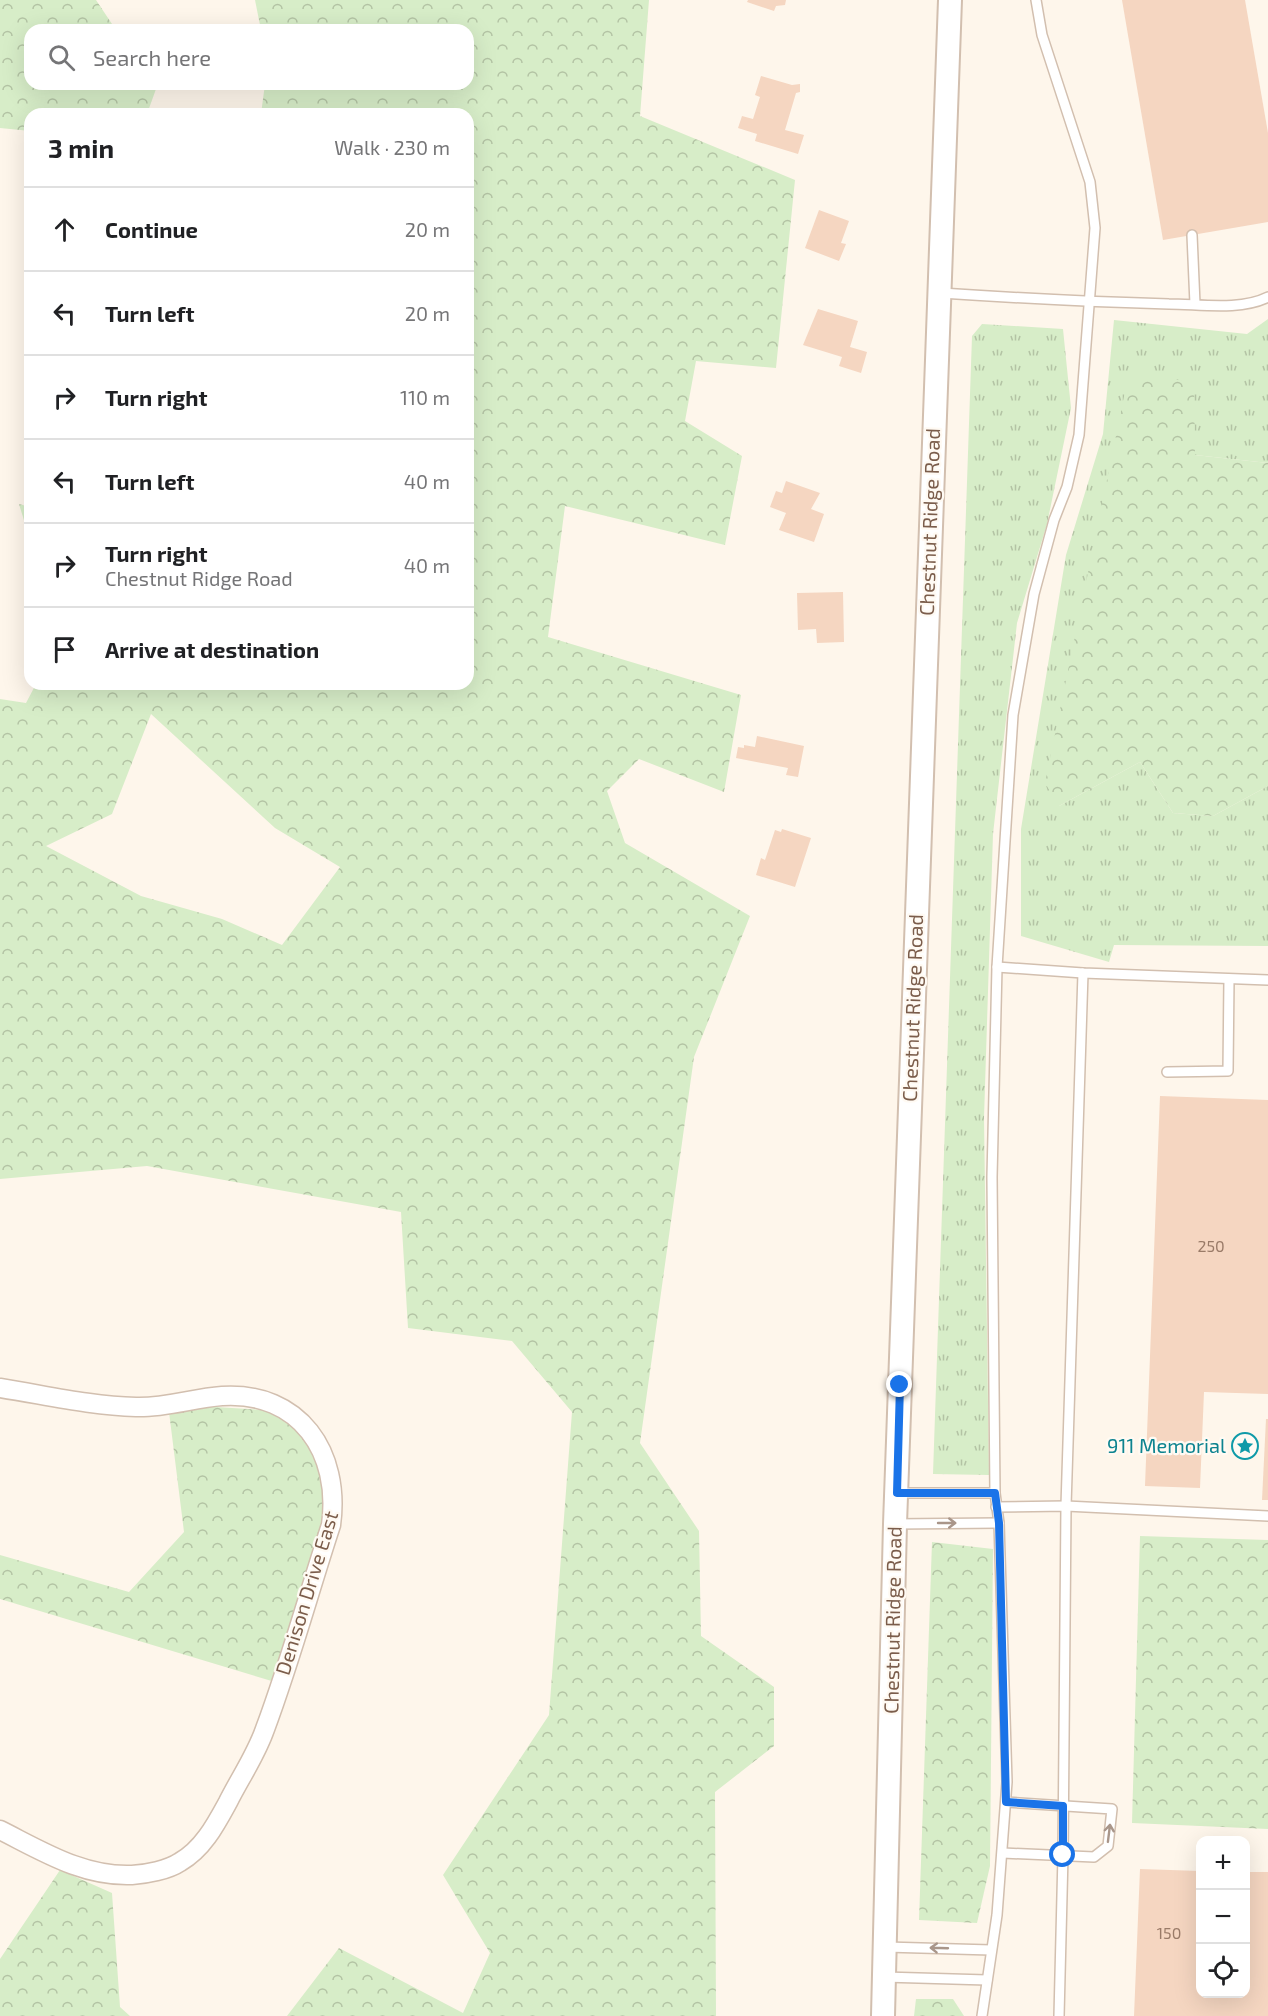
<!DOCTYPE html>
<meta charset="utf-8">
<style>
body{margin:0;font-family:"Exo 2",sans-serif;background:#f2f2f2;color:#202124}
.controls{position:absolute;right:18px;bottom:18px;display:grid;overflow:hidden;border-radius:12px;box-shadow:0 6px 24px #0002}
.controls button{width:54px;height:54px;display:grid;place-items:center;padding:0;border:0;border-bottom:2px solid #e0e0e0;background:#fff;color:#202124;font:30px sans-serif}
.stop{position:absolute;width:18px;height:18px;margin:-14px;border:4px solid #1a73e8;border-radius:50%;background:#fff}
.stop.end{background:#1a73e8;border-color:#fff;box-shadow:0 2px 6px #0008}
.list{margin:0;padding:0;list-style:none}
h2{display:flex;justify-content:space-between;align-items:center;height:78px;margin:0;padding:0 24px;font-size:26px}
h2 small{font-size:20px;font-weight:400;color:#757577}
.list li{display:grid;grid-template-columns:39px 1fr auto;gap:18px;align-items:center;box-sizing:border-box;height:84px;padding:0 24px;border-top:2px solid #e0e0e0}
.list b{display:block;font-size:22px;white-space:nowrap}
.list p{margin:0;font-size:20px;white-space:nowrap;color:#757577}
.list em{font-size:20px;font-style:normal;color:#757577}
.icon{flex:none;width:33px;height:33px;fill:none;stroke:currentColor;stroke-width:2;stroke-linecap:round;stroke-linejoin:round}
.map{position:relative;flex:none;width:1268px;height:2016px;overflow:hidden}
.search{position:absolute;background:#fff;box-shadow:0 6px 24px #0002;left:24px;top:24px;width:450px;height:66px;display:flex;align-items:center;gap:15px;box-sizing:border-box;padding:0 21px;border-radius:18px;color:#757577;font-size:22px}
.panel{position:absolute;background:#fff;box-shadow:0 6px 24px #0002;left:24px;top:108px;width:450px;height:582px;border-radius:18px}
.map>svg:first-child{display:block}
.grass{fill:url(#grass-tufts)}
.forest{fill:url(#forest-crowns);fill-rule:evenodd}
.building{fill:#f5d6c1}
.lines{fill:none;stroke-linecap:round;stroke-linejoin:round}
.service-casing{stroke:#d2bfaf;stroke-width:12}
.minor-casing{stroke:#d2bfaf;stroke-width:21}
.tertiary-casing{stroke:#d2bfaf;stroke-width:26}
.service{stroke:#fff;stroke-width:9}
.minor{stroke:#fff;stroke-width:18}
.tertiary{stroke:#fff;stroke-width:22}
.oneway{stroke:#a9968a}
.route{stroke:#1a73e8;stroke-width:8}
.labels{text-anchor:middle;stroke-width:4.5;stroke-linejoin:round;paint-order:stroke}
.number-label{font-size:16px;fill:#9a7b68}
.street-label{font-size:20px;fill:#7b5d4b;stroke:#fffaf3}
.culture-label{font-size:20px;fill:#0d838f;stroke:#fffaf3;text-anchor:end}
</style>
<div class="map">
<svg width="1268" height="2016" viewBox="0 0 1268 2016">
<defs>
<pattern id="grass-tufts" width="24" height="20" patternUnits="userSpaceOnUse" patternTransform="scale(1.5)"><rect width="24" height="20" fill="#d7edc8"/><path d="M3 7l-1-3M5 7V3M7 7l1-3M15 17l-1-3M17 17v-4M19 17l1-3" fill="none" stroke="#b3c3a4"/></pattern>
<pattern id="forest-crowns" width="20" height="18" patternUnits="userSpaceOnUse" patternTransform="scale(1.5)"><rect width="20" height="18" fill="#d7edc8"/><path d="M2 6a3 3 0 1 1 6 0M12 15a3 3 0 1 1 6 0" fill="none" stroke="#b3c3a4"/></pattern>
</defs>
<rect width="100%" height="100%" fill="#fef6eb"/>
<g class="grass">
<polygon points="1268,319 1268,463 1195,455 1059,806 1140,762 1173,813 1213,816 1268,786 1268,946 1114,945 1109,962 1021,936 1021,829 1066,555 1103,434 1114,320 1247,334"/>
<polygon points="982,324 1063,329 1071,408 1047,524 1017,623 993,834 984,1118 989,1475 933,1474 972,336"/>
</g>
<g class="forest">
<polygon points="0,0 96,0 116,30 30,30 30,84 153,84 156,89 147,114 30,114 30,131 0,128"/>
<path d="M255 0H649L640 116 795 180 776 368 696 361 685 421 742 456 725 545 565 506 548 637 741 695 724 792 639 759 607 791 625 843 750 916 694 1057 640 1443 699 1531 701 1636 774 1687V1746L715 1792 716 2016H287L339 1948 463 2013 490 1953 443 1875 549 1715 572 1412 512 1341 408 1328 401 1212 147 1166 0 1179V699L26 703 36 684H468V114H261L265 84H468V30H261ZM151 714 275 828 340 867 282 945 222 919 141 896 46 846 112 814Z"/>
<polygon points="1128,377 1194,381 1195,455 1268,463 1268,786 1213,816 1173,813 1140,762 1059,806 1045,783"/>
<polygon points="19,504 30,507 30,540"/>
<polygon points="168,1404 279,1411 336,1477 285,1685 0,1599 0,1555 129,1592 184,1532"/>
<polygon points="1140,1536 1268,1540 1268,1829 1132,1823"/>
<polygon points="932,1542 993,1549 990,1866 977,1923 919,1920"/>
<polygon points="60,1870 112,1893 120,2007 130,2016 0,2016 0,1959"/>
<polygon points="916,1999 953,1999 964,2016 914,2016"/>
</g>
<g class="building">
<polygon points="748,0 786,0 785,5 776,6 774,11 747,2"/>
<polygon points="1122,0 1245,0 1268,133 1268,222 1163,240"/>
<polygon points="761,76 792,85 800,84 800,92 796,93 785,130 804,135 798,154 755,141 757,134 738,128 742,116 753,119 760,97 755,95"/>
<polygon points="819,210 849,221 841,243 846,244 839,261 805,248"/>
<polygon points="818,309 858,321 850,347 867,352 861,373 839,366 842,357 803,345"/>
<polygon points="786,481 820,493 811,509 824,514 814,542 779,530 786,513 770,507 776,491 782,493"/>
<polygon points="843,592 844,642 817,643 816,629 798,630 797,593"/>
<polygon points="757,736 804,746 798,777 786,775 788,768 736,758 738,747 744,748 744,745 755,747"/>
<polygon points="782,829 811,838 795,887 756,875 761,858 765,860 775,830 781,832"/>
<polygon points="1160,1096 1268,1100 1268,1394 1204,1392 1200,1488 1145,1486"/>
<polygon points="1266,1419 1268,1419 1268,1500 1262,1500"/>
<polygon points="1140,1869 1200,1871 1200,1994 1246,1994 1246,1872 1268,1872 1268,2016 1134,2016"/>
</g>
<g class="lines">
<defs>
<g id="service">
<polyline points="1192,235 1195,304"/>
<path d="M941 293C1017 298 1092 302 1169 304 1199 304 1240 311 1268 297"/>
<polyline points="997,967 1083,973 1268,980"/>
<polyline points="1167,1072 1228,1071 1229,979"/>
<polyline points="897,1493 995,1493"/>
<polyline points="996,1507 1066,1506 1268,1516"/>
<polyline points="895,1524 999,1523"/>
<polyline points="1003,1853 1094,1857 1108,1846 1112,1809 1006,1802"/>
<polyline points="886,1947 991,1950"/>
<polyline points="884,1977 987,1980"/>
<polyline points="982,2016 997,1915 1007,1782 999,1523 995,1493 992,1177 997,967 1013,715 1034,594 1054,520 1067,487 1079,435 1095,228 1090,182 1042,35 1036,0"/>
<polyline points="1059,2016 1063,1855 1066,1506 1083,973"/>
</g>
<path id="minor" d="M0 1388C45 1395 91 1406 136 1407 166 1408 193 1398 222 1396 300 1391 341 1453 331 1525 309 1592 290 1662 265 1729 256 1755 240 1778 228 1802 216 1824 203 1849 180 1862 168 1870 147 1874 132 1875 83 1877 42 1851 0 1830"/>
<polyline id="tertiary" points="883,2016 895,1524 950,0"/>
</defs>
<use href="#service" class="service-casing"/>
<use href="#minor" class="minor-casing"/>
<use href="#tertiary" class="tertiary-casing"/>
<use href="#service" class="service"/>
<use href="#minor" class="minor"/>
<use href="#tertiary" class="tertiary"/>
</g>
<defs><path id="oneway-shaft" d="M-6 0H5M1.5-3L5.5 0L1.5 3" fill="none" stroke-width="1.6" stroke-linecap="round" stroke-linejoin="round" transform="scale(1.5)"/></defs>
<g class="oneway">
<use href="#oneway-shaft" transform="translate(947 1523)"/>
<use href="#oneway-shaft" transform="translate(1109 1833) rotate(-83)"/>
<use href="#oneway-shaft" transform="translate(939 1948) rotate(-178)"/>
</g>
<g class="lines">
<polyline class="route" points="900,1385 897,1493 995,1493 999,1523 1006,1802 1063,1806 1063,1855"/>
</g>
<defs>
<symbol id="sight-ring" viewBox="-11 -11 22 22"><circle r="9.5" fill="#fffaf3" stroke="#0f9aa8" stroke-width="1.5"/><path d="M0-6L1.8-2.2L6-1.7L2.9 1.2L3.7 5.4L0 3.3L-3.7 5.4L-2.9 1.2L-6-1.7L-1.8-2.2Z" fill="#0f9aa8"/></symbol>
</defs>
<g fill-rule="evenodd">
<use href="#sight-ring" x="1230" y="1431" width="30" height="30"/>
</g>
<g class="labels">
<g class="number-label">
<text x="1211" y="1252">250</text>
<text x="1169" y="1939">150</text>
</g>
<g class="street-label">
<text transform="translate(930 522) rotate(-88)" y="7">Chestnut Ridge Road</text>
<text transform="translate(913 1008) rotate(-88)" y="7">Chestnut Ridge Road</text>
<text transform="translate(307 1593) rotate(-73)" y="7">Denison Drive East</text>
<text transform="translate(893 1620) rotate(-89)" y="7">Chestnut Ridge Road</text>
</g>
<g class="culture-label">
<text x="1226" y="1453">911 Memorial</text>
</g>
</g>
</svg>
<div class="controls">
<button>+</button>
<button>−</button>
<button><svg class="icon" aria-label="locate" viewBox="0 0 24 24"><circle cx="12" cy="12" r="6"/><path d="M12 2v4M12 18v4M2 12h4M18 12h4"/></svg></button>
</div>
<div class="stop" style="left:1063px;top:1855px"></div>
<div class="stop end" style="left:900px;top:1385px"></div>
<div class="search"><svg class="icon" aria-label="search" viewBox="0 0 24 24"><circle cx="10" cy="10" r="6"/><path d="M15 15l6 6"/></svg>Search here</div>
<section class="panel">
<h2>3 min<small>Walk · 230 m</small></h2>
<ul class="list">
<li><svg class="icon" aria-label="ahead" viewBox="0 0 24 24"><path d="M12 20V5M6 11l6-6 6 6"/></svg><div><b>Continue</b></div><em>20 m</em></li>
<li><svg class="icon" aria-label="left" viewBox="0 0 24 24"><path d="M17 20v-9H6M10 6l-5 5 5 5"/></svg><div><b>Turn left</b></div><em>20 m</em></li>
<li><svg class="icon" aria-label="right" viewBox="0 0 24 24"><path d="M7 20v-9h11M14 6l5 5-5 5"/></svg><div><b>Turn right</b></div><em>110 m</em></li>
<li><svg class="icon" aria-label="left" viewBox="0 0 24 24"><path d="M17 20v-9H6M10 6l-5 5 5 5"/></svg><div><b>Turn left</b></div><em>40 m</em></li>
<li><svg class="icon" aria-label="right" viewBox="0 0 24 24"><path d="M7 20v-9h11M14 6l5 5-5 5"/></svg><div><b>Turn right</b><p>Chestnut Ridge Road</p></div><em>40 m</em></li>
<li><svg class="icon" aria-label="arrive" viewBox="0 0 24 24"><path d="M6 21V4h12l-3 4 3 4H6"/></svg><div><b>Arrive at destination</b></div></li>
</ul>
</section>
</div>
